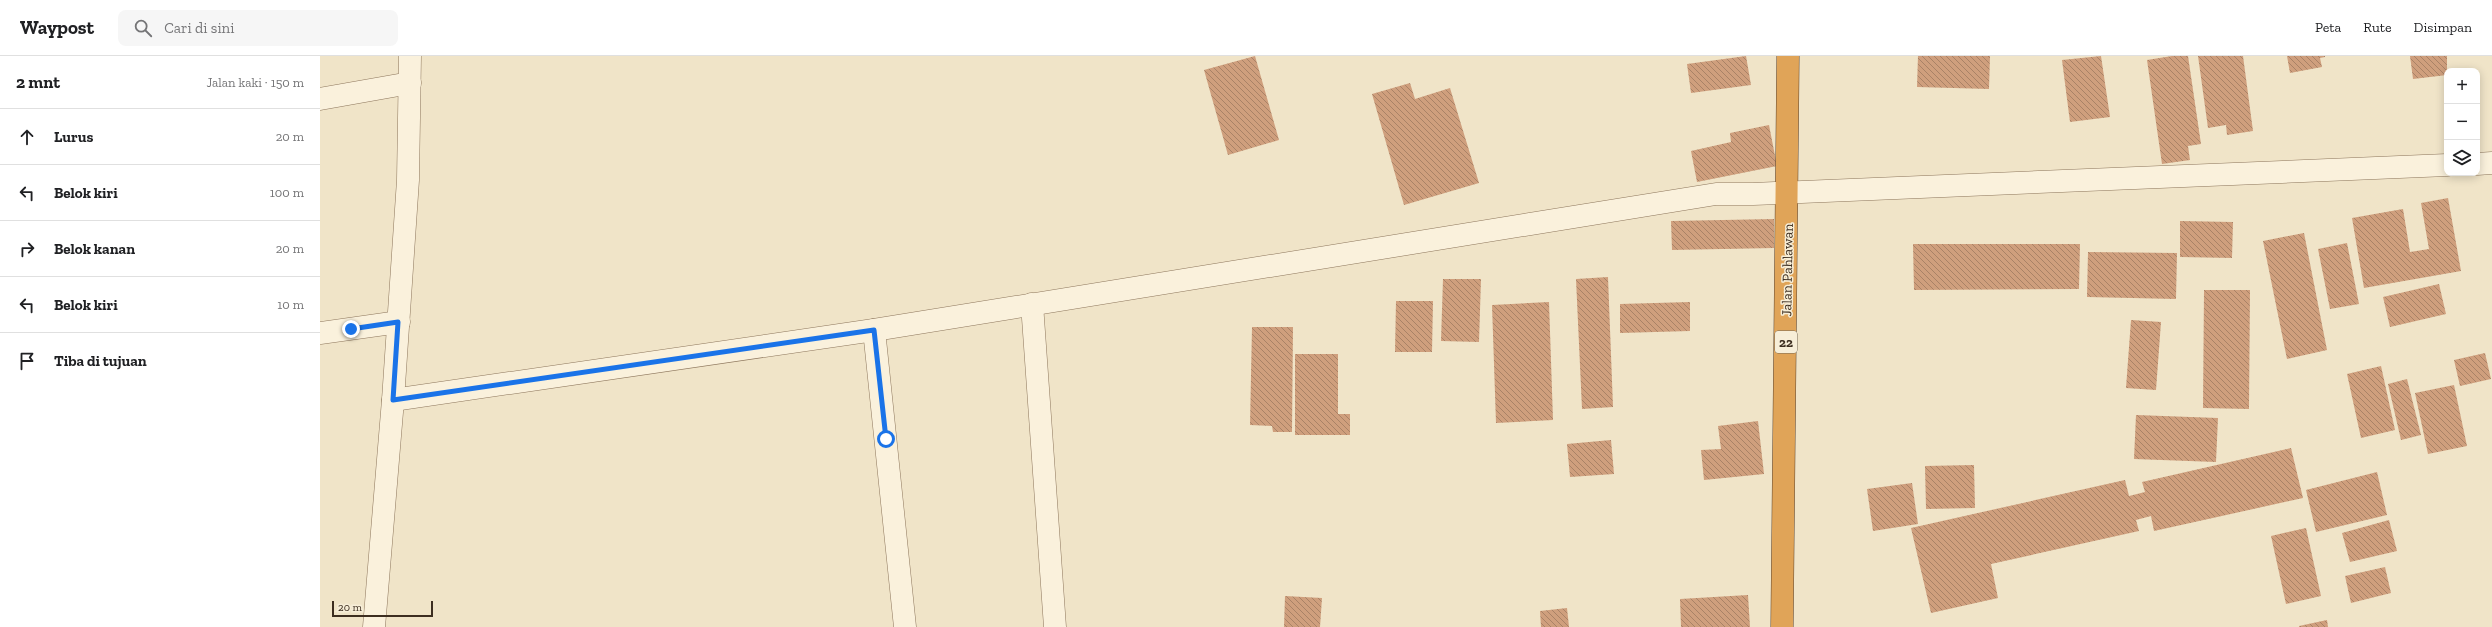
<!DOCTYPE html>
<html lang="id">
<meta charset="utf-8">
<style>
body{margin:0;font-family:"Zilla Slab",serif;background:#f6f6f6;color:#202124}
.controls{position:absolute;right:12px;top:12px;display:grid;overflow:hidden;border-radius:8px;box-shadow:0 2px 10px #0003}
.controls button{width:36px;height:36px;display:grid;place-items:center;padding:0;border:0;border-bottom:1px solid #e0e0e0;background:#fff;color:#202124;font:20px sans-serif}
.scale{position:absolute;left:12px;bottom:10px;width:101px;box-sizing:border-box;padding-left:4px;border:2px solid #3d2e20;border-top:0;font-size:11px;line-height:14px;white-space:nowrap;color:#3d2e20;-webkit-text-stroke:3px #f7eed8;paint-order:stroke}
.stop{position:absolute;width:12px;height:12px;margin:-9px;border:3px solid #1a73e8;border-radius:50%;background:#fff}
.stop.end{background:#1a73e8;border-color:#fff;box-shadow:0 1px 4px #0008}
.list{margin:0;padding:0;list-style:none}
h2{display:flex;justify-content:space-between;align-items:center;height:52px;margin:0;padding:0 16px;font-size:17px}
h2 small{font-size:13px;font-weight:400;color:#757577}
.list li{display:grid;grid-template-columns:26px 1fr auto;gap:12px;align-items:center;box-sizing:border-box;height:56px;padding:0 16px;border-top:1px solid #e0e0e0}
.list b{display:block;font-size:15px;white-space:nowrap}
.list em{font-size:13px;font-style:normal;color:#757577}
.icon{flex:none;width:22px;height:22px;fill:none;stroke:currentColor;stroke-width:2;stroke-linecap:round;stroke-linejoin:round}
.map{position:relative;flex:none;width:2172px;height:571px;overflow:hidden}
header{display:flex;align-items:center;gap:24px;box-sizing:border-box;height:56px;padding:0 20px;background:#fff;border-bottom:1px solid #e0e0e0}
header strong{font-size:19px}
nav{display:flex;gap:22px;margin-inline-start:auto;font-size:14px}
.search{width:280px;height:36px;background:#f6f6f6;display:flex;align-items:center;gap:10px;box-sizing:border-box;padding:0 14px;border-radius:8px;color:#757577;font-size:15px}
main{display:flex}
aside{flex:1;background:#fff}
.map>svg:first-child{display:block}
.building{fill:url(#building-back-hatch)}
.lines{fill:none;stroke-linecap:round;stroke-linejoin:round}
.minor-casing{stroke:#8d765c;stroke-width:23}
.highway-casing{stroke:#5b4430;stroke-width:23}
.minor{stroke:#faf1dc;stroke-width:22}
.highway{stroke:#e0a458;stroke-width:22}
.route{stroke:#1a73e8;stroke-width:5}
.labels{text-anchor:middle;stroke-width:3;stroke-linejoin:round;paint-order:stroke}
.shield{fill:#f7eed8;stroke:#756857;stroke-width:1}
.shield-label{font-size:13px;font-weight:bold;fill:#3d2e20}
.street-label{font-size:14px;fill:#3d2e20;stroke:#f7eed8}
</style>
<header>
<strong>Waypost</strong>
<div class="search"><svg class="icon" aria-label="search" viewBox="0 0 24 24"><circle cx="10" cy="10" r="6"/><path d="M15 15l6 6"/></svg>Cari di sini</div>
<nav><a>Peta</a><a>Rute</a><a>Disimpan</a></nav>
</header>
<main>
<aside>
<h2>2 mnt<small>Jalan kaki · 150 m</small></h2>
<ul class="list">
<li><svg class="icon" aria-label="ahead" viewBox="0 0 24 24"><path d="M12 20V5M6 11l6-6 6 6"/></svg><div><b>Lurus</b></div><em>20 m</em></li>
<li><svg class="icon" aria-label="left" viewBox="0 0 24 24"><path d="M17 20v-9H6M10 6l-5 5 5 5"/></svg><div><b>Belok kiri</b></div><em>100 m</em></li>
<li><svg class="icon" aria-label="right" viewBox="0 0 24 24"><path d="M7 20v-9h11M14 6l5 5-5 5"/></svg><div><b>Belok kanan</b></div><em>20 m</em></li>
<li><svg class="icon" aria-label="left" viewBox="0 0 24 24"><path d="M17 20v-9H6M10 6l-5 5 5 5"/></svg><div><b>Belok kiri</b></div><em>10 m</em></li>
<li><svg class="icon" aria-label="arrive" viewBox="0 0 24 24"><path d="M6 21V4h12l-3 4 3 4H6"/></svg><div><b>Tiba di tujuan</b></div></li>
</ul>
</aside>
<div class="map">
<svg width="2172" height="571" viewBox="0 0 2172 571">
<defs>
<pattern id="building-back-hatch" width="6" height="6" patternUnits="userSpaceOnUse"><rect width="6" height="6" fill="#cf9f7d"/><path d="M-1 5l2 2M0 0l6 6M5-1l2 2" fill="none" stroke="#a98266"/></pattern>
</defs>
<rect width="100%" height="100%" fill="#f0e4c8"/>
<g class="building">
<polygon points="935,0 959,84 908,99 884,14"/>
<polygon points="1426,0 1431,29 1371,37 1367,8"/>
<polygon points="1598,0 1670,0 1669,33 1597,31"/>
<polygon points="1781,0 1790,61 1750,66 1742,4"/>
<polygon points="1852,0 1868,0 1881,88 1868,90 1870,104 1842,108 1827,4"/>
<polygon points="1878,0 1923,0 1933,75 1907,79 1906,69 1888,72"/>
<polygon points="1967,0 2005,0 2005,1 2000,2 2002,11 1970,17"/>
<polygon points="2090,0 2127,0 2127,19 2093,23"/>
<polygon points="1090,27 1095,43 1130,32 1159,127 1084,149 1052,38"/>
<polygon points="1449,69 1457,110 1377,126 1371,95 1411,86 1410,77"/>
<polygon points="2128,142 2141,215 2044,232 2032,162 2083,153 2090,196 2109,193 2101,147"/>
<polygon points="1454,163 1454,192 1352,194 1351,165"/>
<polygon points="1860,165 1913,166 1912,202 1860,201"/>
<polygon points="1984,177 2007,294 1967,303 1943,185"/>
<polygon points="2027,187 2039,248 2010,253 1998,193"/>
<polygon points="1593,188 1760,188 1759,233 1594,234"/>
<polygon points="1768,196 1857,197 1856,243 1767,241"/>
<polygon points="1288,221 1293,351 1262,353 1256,223"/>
<polygon points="1123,223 1161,223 1159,286 1121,285"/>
<polygon points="2119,228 2126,258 2070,271 2063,241"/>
<polygon points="1884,234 1930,234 1929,353 1883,352"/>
<polygon points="1076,245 1113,245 1112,296 1075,296"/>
<polygon points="1229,246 1233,364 1176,367 1172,249"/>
<polygon points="1370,246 1370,275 1300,277 1300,248"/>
<polygon points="1811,264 1841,266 1836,334 1806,332"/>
<polygon points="932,271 973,271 972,376 953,376 952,370 930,369"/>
<polygon points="2165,297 2171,323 2140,330 2134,304"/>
<polygon points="975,298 1018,298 1018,358 1030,358 1030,379 975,379"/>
<polygon points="2061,310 2075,374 2041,382 2027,318"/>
<polygon points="2087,323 2101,379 2081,384 2068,328"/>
<polygon points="2134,329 2147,390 2108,398 2095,337"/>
<polygon points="1816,359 1898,362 1896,406 1814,403"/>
<polygon points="1438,365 1444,418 1384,424 1381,394 1401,393 1398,370"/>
<polygon points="1291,384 1294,418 1250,421 1247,388"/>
<polygon points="1971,392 1983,442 1834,475 1831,460 1816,464 1819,475 1671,508 1678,542 1611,557 1591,472 1805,424 1809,440 1825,436 1822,426"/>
<polygon points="1654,409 1655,452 1606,453 1605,410"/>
<polygon points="2057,416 2067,459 1996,476 1986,434"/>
<polygon points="1592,427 1598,468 1553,475 1547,433"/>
<polygon points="2069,464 2077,495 2030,506 2022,477"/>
<polygon points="1986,472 2001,540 1966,548 1951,480"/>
<polygon points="2065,511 2071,537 2031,547 2025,520"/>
<polygon points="1428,539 1430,571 1361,571 1360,543"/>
<polygon points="965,540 1002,542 1000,571 964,571"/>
<polygon points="1247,552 1249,571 1221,571 1220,555"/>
<polygon points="2007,564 2008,571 1979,571 1979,570"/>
</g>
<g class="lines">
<defs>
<g id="minor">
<polyline points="0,43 90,27"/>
<polyline points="2157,108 2172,107"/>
<polyline points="712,248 735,571"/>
<polyline points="554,274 585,571"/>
<polyline points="0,277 79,266"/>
<polyline points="73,344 554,274 1396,138 1433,138 2127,109"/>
<polyline points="54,571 73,344 88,124 90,0"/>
</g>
<polyline id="highway" points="1462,571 1468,0"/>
</defs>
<use href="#minor" class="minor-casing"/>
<use href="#highway" class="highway-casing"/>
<use href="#minor" class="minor"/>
<use href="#highway" class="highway"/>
</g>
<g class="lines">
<polyline class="route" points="31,273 78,266 73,344 554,274 566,383"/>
</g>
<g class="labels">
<rect class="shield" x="1455" y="275" width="22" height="22" rx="3"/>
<g class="shield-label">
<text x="1466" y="291">22</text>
</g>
<g class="street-label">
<text transform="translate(1467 214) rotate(-89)" y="5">Jalan Pahlawan</text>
</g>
</g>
</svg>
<div class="controls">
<button>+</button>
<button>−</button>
<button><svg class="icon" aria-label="layers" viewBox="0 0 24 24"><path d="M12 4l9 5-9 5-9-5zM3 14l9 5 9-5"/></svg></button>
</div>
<div class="scale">20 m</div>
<div class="stop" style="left:566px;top:383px"></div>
<div class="stop end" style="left:31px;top:273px"></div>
</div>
</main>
